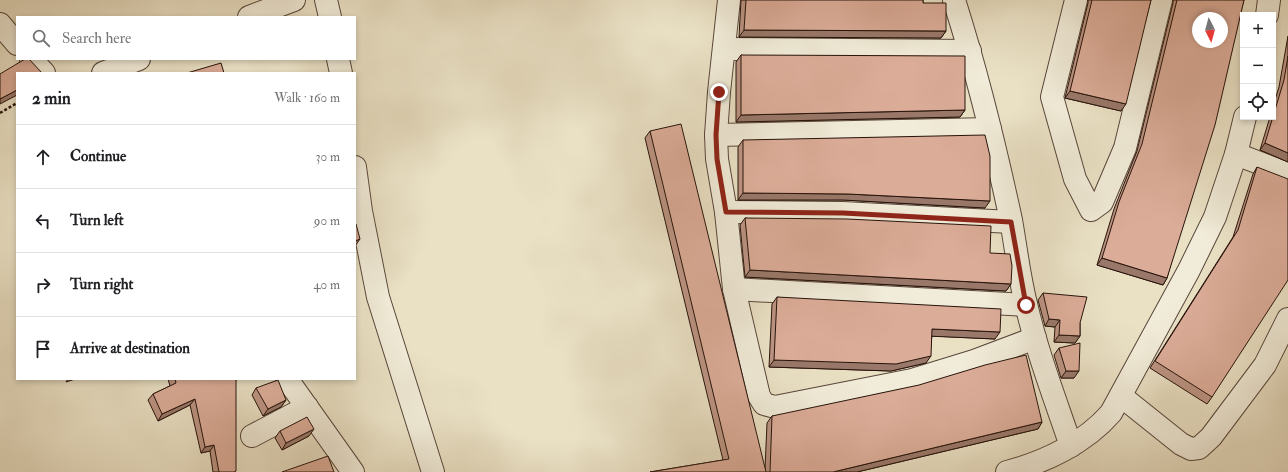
<!DOCTYPE html>
<meta charset="utf-8">
<style>
body{margin:0;font-family:"IM FELL Double Pica",serif;background:#f6f6f6;color:#202124}
.controls{position:absolute;right:12px;top:12px;display:grid;overflow:hidden;border-radius:0px;box-shadow:0 2px 6px #0003}
.controls button{width:36px;height:36px;display:grid;place-items:center;padding:0;border:0;border-bottom:1px solid #e0e0e0;background:#fff;color:#202124;font:20px sans-serif}
.compass{position:absolute;left:1192px;top:12px;width:36px;height:36px;border-radius:50%;background:#fff;box-shadow:0 2px 6px #0003;rotate:174deg}
.stop{position:absolute;width:12px;height:12px;margin:-9px;border:3px solid #8f2418;border-radius:50%;background:#fff}
.stop.end{background:#8f2418;border-color:#fff;box-shadow:0 1px 4px #0008}
.list{margin:0;padding:0;list-style:none}
h2{display:flex;justify-content:space-between;align-items:center;height:52px;margin:0;padding:0 16px;font-size:17px}
h2 small{font-size:13px;font-weight:400;color:#757577}
.list li{display:grid;grid-template-columns:26px 1fr auto;gap:12px;align-items:center;box-sizing:border-box;height:64px;padding:0 16px;border-top:1px solid #e0e0e0}
.list b{display:block;font-size:15px;white-space:nowrap}
.list em{font-size:13px;font-style:normal;color:#757577}
.icon{flex:none;width:22px;height:22px;fill:none;stroke:currentColor;stroke-width:2;stroke-linecap:round;stroke-linejoin:round}
.map{position:relative;flex:none;width:1288px;height:472px;overflow:hidden}
.search{position:absolute;background:#fff;box-shadow:0 2px 6px #0003;left:16px;top:16px;width:340px;height:44px;display:flex;align-items:center;gap:10px;box-sizing:border-box;padding:0 14px;border-radius:0px;color:#757577;font-size:15px}
.panel{position:absolute;background:#fff;box-shadow:0 2px 6px #0003;left:16px;top:72px;width:340px;height:308px;border-radius:0px}
.map>svg:first-child{display:block}
.lines{fill:none;stroke-linecap:round;stroke-linejoin:round}
.minor-casing{stroke:#58463a;stroke-width:24}
.path{stroke:#27130b;stroke-width:2.5;stroke-dasharray:3 2;stroke-linecap:butt}
.minor{stroke:#f1ecd9;stroke-width:22}
.wall{fill:#bc9483;stroke:#27130b}
.shaded-wall{fill:#99786a;stroke:#27130b}
.building{fill:#dbac98;stroke:#27130b;fill-rule:evenodd}
.route{stroke:#8f2418;stroke-width:5}
</style>
<div class="map">
<svg width="1288" height="472" viewBox="0 0 1288 472">
<rect width="100%" height="100%" fill="#eae1c5"/>
<filter id="stains"><feTurbulence type="fractalNoise" baseFrequency=".005" numOctaves="4"/><feColorMatrix values="0 0 0 0 .2 0 0 0 0 .09 0 0 0 0 .02 0 0 0 .5 -.17"/></filter>
<radialGradient id="worn" r=".72"><stop offset=".6" stop-color="#630" stop-opacity="0"/><stop offset="1" stop-color="#630" stop-opacity=".3"/></radialGradient>
<g class="lines">
<defs>
<g id="minor">
<polyline points="326,0 330,17"/>
<polyline points="729,0 719,92 716,135 717,159 726,212 734,289 759,396 764,404 775,407 912,380 974,361 1035,338"/>
<path d="M954 0C977 72 995 146 1011 220 1016 248 1019 276 1026 304 1037 352 1055 399 1071 446"/>
<polyline points="1076,0 1052,97 1075,179 1091,210 1102,202 1125,148 1161,0"/>
<polyline points="1267,15 1269,0"/>
<polyline points="249,17 294,0"/>
<polyline points="0,24 17,44"/>
<polyline points="724,49 970,51"/>
<polyline points="31,59 44,73"/>
<polyline points="338,59 341,73"/>
<polyline points="103,73 139,59"/>
<polyline points="716,135 990,129"/>
<polyline points="1236,154 1288,174"/>
<polyline points="355,167 361,211 378,297 433,472"/>
<polyline points="726,212 843,213 1011,222"/>
<polyline points="734,289 1026,305"/>
<polyline points="287,379 353,472"/>
<polyline points="1121,396 1181,444 1191,449 1199,448 1211,437 1265,365 1288,319"/>
<polyline points="252,436 307,407"/>
<path d="M1007 472C1045 462 1085 443 1111 413L1189 270 1215 217 1236 154 1245 117"/>
</g>
</defs>
<use href="#minor" class="minor-casing"/>
<polyline class="path" points="0,113 17,103"/>
<use href="#minor" class="minor"/>
</g>
<g class="wall">
<polygon points="741,0 923,0 923,3 946,31 941,38 739,37"/>
<polygon points="1088,0 1151,0 1121,111 1065,98 1088,3"/>
<polygon points="1173,0 1244,0 1167,278 1163,285 1097,265 1114,209 1137,151 1173,3"/>
<polygon points="1288,36 1288,162 1260,150 1270,117 1273,117 1273,106 1279,87"/>
<polygon points="741,55 965,110 960,117 736,122 736,62"/>
<polygon points="650,131 765,469 767,423 772,416 1042,422 1038,429 857,472 650,472 723,460 645,138"/>
<polygon points="743,140 985,208 843,200 738,200 738,147"/>
<polygon points="1257,167 1212,397 1207,404 1150,368 1233,237 1253,174"/>
<polygon points="745,218 990,253 1011,284 1006,291 745,277 740,225"/>
<polygon points="1043,293 1080,323 1080,336 1075,343 1054,342 1055,327 1045,326 1038,300"/>
<polygon points="777,297 995,339 932,336 926,363 891,371 769,367 772,304"/>
<polygon points="1059,348 1074,378 1061,378 1054,355"/>
<polygon points="168,379 237,379 235,382 235,472 213,472 210,451 201,453 190,405 158,421 148,400 153,394 170,386"/>
<polygon points="256,388 286,400 281,407 263,416 252,395"/>
<polygon points="280,431 309,436 282,450 275,438"/>
</g>
<g class="shaded-wall">
<polygon points="744,30 946,31 941,38 739,37"/>
<polygon points="17,90 17,95 0,104 0,99"/>
<polygon points="1070,91 1126,104 1121,111 1065,98"/>
<polygon points="965,110 960,117 736,122 741,115"/>
<polygon points="1265,143 1288,153 1288,162 1260,150"/>
<polygon points="743,193 848,194 990,201 985,208 843,200 738,200"/>
<polygon points="360,239 355,246 355,241"/>
<polygon points="1102,258 1167,278 1163,285 1097,265"/>
<polygon points="750,270 1011,284 1006,291 745,277"/>
<polygon points="1049,319 1060,320 1055,327 1045,326"/>
<polygon points="932,329 1000,332 995,339 927,336"/>
<polygon points="1059,335 1080,336 1075,343 1054,342"/>
<polygon points="931,356 926,363 891,371 769,367 774,360"/>
<polygon points="1066,371 1079,371 1074,378 1061,378"/>
<polygon points="68,379 75,379 66,382"/>
<polygon points="195,399 190,405 158,421 162,414"/>
<polygon points="286,400 281,407 263,416 268,409"/>
<polygon points="1042,422 1038,429 857,472 833,472"/>
<polygon points="314,429 309,436 282,450 286,443"/>
<polygon points="214,445 210,451 201,453 205,447"/>
</g>
<g class="building">
<polygon points="746,0 923,0 923,3 946,3 946,31 744,30"/>
<polygon points="1092,0 1151,0 1126,104 1070,91"/>
<path d="M1177 0H1244L1215 125 1167 278 1102 258 1119 202 1142 144ZM1198 18H1222V42H1198Z"/>
<polygon points="741,55 965,56 965,110 741,115"/>
<polygon points="1288,56 1288,153 1265,143 1284,80"/>
<polygon points="25,59 29,59 42,73 17,73 17,90 0,99 0,74"/>
<polygon points="221,63 224,73 187,73"/>
<polygon points="681,124 766,472 650,472 729,459 650,131"/>
<polygon points="985,135 990,156 990,201 848,194 743,193 743,140"/>
<polygon points="1257,167 1288,179 1288,280 1212,397 1155,361 1238,230"/>
<polygon points="745,218 847,219 991,226 990,253 1010,254 1012,266 1011,284 750,270"/>
<polygon points="355,224 356,224 360,239 355,241"/>
<polygon points="1043,293 1087,297 1080,323 1080,336 1059,335 1060,320 1049,319"/>
<polygon points="777,297 1001,309 1000,332 932,329 931,356 896,364 774,360"/>
<polygon points="1080,343 1079,371 1066,371 1059,348"/>
<polygon points="1026,355 1042,422 833,472 770,472 772,416 919,385 985,365"/>
<polygon points="175,379 236,379 236,471 234,472 219,472 214,445 205,447 195,399 162,414 153,394 176,383"/>
<polygon points="278,380 286,400 268,409 256,388"/>
<polygon points="307,417 314,429 286,443 280,431"/>
<polygon points="328,456 334,472 282,472"/>
</g>
<g class="lines">
<polyline class="route" points="719,92 716,135 717,159 726,212 843,213 1011,222 1026,305"/>
</g>
<rect width="100%" height="100%" filter="url(#stains)"/>
<rect width="100%" height="100%" fill="url(#worn)"/>
</svg>
<div class="controls">
<button>+</button>
<button>−</button>
<button><svg class="icon" aria-label="locate" viewBox="0 0 24 24"><circle cx="12" cy="12" r="6"/><path d="M12 2v4M12 18v4M2 12h4M18 12h4"/></svg></button>
</div>
<svg class="compass" viewBox="-18 -18 36 36"><path d="M0-13l5 13h-10z" fill="#e53935"/><path d="M0 13l5-13h-10z" fill="#757577"/></svg>
<div class="stop" style="left:1026px;top:305px"></div>
<div class="stop end" style="left:719px;top:92px"></div>
<div class="search"><svg class="icon" aria-label="search" viewBox="0 0 24 24"><circle cx="10" cy="10" r="6"/><path d="M15 15l6 6"/></svg>Search here</div>
<section class="panel">
<h2>2 min<small>Walk · 160 m</small></h2>
<ul class="list">
<li><svg class="icon" aria-label="ahead" viewBox="0 0 24 24"><path d="M12 20V5M6 11l6-6 6 6"/></svg><div><b>Continue</b></div><em>30 m</em></li>
<li><svg class="icon" aria-label="left" viewBox="0 0 24 24"><path d="M17 20v-9H6M10 6l-5 5 5 5"/></svg><div><b>Turn left</b></div><em>90 m</em></li>
<li><svg class="icon" aria-label="right" viewBox="0 0 24 24"><path d="M7 20v-9h11M14 6l5 5-5 5"/></svg><div><b>Turn right</b></div><em>40 m</em></li>
<li><svg class="icon" aria-label="arrive" viewBox="0 0 24 24"><path d="M6 21V4h12l-3 4 3 4H6"/></svg><div><b>Arrive at destination</b></div></li>
</ul>
</section>
</div>
